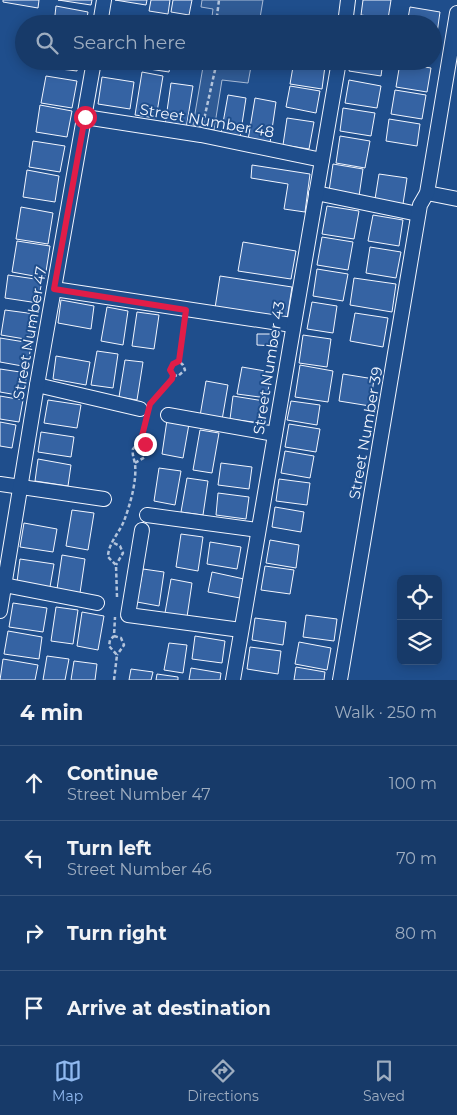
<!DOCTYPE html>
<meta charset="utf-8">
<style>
body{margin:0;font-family:Montserrat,sans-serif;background:#244571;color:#f1f3f6}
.controls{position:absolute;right:15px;bottom:15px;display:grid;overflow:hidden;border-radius:8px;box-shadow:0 2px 12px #0003}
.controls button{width:45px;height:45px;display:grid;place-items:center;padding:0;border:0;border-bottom:1px solid #36547d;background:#173a69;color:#f1f3f6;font:25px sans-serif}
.stop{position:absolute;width:15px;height:15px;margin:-11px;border:4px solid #e11d48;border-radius:50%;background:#fff}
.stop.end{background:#e11d48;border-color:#fff;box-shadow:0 1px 5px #0008}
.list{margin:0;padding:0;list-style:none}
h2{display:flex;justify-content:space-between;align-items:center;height:65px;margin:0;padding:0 20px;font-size:21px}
h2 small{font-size:16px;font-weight:400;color:#9eadc0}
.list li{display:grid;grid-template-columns:32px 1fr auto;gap:15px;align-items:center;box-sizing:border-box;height:75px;padding:0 20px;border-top:1px solid #36547d}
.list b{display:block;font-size:19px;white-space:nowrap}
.list p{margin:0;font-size:16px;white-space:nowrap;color:#9eadc0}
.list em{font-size:16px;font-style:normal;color:#9eadc0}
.icon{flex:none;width:28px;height:28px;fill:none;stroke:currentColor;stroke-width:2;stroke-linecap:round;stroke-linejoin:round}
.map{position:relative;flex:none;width:457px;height:680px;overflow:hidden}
.search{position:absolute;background:#173a69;box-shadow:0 2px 12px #0003;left:15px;right:15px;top:15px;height:55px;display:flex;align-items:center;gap:12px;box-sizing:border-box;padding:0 18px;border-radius:28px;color:#9eadc0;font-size:19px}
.sheet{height:365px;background:#173a69}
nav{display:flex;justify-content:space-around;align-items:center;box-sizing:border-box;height:70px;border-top:1px solid #36547d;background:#173a69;font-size:14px;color:#9eadc0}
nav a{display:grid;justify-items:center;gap:2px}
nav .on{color:#90b9f0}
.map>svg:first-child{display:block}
.built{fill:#305b95;stroke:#a8bbd7}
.building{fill:#3563a3;stroke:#f2f6ff}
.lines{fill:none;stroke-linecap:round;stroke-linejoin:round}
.minor-casing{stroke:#f2f6ff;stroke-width:16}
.path{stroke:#b3c4dc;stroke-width:2.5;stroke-dasharray:4 2.5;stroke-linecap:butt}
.minor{stroke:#1f4e8c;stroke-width:14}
.route{stroke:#e11d48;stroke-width:6}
.labels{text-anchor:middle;stroke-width:4;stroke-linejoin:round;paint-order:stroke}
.street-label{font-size:15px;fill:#f2f6ff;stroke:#1f4e8c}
</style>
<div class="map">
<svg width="457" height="680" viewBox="0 0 457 680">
<rect width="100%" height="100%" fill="#1f4e8c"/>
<g class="built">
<polygon points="202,0 263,0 259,24 211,24 213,9 201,7"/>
<polygon points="204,61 252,61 248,83 222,80 214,130 193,125"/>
</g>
<g class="building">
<polygon points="3,0 39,0 38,8 3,2"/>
<polygon points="58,0 92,0 91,5"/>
<polygon points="115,0 147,0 146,5"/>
<polygon points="151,0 170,0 168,14 149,11"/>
<polygon points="173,0 192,0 189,15 171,12"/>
<polygon points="363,0 391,0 388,19 361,15"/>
<polygon points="56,6 88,12 86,24 54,24"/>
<polygon points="410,7 440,12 437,33 433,33 433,24 407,24"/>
<polygon points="269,17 288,19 287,24 268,24"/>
<polygon points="44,61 78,61 77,71 44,67"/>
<polygon points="150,61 171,61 169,72 149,69"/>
<polygon points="294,61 325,66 322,89 290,84"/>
<polygon points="351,61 383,61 381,76 349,71"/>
<polygon points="400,63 431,68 427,92 396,87"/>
<polygon points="142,72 163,76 156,118 135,115"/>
<polygon points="46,76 77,81 72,108 41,103"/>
<polygon points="102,77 134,82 130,109 98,104"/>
<polygon points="349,80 381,86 377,108 345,103"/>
<polygon points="171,83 193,86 186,129 165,125"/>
<polygon points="290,86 320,91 316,113 286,107"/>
<polygon points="395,90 426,95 422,119 391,114"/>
<polygon points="228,95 246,98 240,137 221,134"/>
<polygon points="255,98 276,102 270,143 248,140"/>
<polygon points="40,105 72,111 67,137 36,132"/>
<polygon points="343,108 375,113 371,136 340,131"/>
<polygon points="287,118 314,122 309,149 283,145"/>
<polygon points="389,119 420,124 417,146 386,141"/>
<polygon points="340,136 370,141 365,168 336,163"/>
<polygon points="33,141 65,146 60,172 29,167"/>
<polygon points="333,164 363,169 359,196 329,191"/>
<polygon points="252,165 310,174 305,212 284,209 288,184 251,178"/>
<polygon points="27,170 59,176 55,202 23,197"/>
<polygon points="379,174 407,178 403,204 375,199"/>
<polygon points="327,206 359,211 354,239 322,234"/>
<polygon points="21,207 53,213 48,244 16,239"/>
<polygon points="373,215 403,220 399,246 368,241"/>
<polygon points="322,237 353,242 348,270 317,265"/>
<polygon points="17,241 50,246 45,278 12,272"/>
<polygon points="243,242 296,251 291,279 238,271"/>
<polygon points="370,247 401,252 396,278 366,273"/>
<polygon points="317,269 348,274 343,301 313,296"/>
<polygon points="8,275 42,280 38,303 5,298"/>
<polygon points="220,276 292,287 287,319 215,308"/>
<polygon points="354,278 396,284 392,312 350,305"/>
<polygon points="61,300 94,306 91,329 58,323"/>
<polygon points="312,302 337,306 333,333 307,329"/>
<polygon points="107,307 128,311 123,345 101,341"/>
<polygon points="5,310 35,314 31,340 1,335"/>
<polygon points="137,312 159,315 154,349 132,346"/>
<polygon points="355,313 388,318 383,347 350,341"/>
<polygon points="257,334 275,334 275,346 257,345"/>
<polygon points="303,335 331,339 327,367 299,363"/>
<polygon points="0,338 31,343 28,367 0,362"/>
<polygon points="97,351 118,354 113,388 91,385"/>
<polygon points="56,356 90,362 86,385 53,379"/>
<polygon points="125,360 143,362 137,400 119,397"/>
<polygon points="300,365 333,371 328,402 295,397"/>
<polygon points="242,367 271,372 267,398 237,394"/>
<polygon points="0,369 27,373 23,396 0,392"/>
<polygon points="343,374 374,379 370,406 339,401"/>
<polygon points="206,381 228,385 222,420 200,416"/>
<polygon points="0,396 23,400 19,422 0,419"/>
<polygon points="233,396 264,401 261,423 230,419"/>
<polygon points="48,400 81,405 77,428 44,423"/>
<polygon points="291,401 320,405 317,425 287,420"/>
<polygon points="167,420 189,424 183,458 162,454"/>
<polygon points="0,422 16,425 12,448 0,446"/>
<polygon points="289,424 320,429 316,452 285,447"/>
<polygon points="200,430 219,433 212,473 193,470"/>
<polygon points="41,432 74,437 71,457 38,452"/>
<polygon points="285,451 314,456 310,478 281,473"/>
<polygon points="38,459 71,465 68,486 35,481"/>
<polygon points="221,463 252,467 249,489 218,485"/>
<polygon points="159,468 181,471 175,505 154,501"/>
<polygon points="187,478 208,481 203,515 181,512"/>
<polygon points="279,479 310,483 307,505 276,501"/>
<polygon points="218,493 249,497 246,519 216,515"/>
<polygon points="275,507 304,512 301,532 272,527"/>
<polygon points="72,510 94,513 88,550 66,546"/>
<polygon points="24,523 57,529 53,552 20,547"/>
<polygon points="181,534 203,537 198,571 176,567"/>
<polygon points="270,540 299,545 296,568 266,563"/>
<polygon points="210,542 241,547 237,569 207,564"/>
<polygon points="62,555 85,559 80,593 57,589"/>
<polygon points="20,559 54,564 50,587 17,582"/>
<polygon points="265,566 294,570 290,594 261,590"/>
<polygon points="143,569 164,572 159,606 137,602"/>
<polygon points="212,572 244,579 240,598 208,592"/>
<polygon points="171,579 192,583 187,617 165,613"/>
<polygon points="13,603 47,608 43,632 9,627"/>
<polygon points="56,607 78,610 73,644 51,641"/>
<polygon points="82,612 104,616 98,650 77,646"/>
<polygon points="306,615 337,619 334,641 303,637"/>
<polygon points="255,618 286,622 283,645 252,640"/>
<polygon points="8,631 42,637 39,659 4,654"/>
<polygon points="195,636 225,641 222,663 192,659"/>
<polygon points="299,642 331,648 327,670 295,664"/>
<polygon points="169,643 187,645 183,673 164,670"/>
<polygon points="250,647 281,651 278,674 247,669"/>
<polygon points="47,656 69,659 65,680 43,680"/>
<polygon points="3,659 38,665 35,680 0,680"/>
<polygon points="74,661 97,664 95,680 71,680"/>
<polygon points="296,667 325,672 324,680 294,680"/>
<polygon points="191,668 221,673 220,680 189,680"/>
<polygon points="131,669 153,672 151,680 129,680"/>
<polygon points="157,674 178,677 178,680 156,680"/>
</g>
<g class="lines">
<defs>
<g id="minor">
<polyline points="100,24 104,0"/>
<polyline points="345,24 348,0"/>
<polyline points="85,117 201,135 322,160"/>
<polyline points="316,193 418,214"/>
<polyline points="427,193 457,199"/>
<polyline points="54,289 292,325"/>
<polyline points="37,385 140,409"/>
<polyline points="168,415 275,434"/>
<polyline points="0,484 104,499"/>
<polyline points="147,515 258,530"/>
<polyline points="142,530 128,615 241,630"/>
<polyline points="4,585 97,603"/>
<polyline points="0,611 37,385 94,61"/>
<polyline points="233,680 339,61"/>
<polyline points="340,680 420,205 427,193 457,13"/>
</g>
</defs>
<use href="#minor" class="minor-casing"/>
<g class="path">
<polyline points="216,24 219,0"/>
<polyline points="203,124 217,61"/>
<polyline points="173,375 178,376 185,370 183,365 179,361"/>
<polyline points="151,404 172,379 173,375 170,370 173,364 179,361 185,321"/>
<polyline points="135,463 145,457 146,449 141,440"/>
<polyline points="114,543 120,546 123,553 116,565"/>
<path d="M117 597 116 565 108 557C108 544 119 533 124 521 130 505 137 481 135 464 134 458 132 455 133 449L141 440 146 419"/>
<polyline points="114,636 121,638 124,645 117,655"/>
<polyline points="114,680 117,655 109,646 110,640 114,636 115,617"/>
</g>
<use href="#minor" class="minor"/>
</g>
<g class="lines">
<polyline class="route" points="85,117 54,289 186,310 179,361 173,364 170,370 173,375 172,379 150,404 141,440 145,444"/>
</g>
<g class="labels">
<g class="street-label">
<text transform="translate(207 121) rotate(10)" y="5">Street Number 48</text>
<text transform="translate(30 333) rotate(-80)" y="5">Street Number 47</text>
<text transform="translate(269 368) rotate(-81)" y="5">Street Number 43</text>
<text transform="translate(366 433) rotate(-80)" y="5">Street Number 39</text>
</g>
</g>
</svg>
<div class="controls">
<button><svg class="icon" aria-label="locate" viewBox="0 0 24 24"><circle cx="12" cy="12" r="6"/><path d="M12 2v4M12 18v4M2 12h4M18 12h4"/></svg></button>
<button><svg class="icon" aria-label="layers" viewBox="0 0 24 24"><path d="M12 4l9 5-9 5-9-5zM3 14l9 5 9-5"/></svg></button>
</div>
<div class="stop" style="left:85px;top:117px"></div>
<div class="stop end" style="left:145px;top:444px"></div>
<div class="search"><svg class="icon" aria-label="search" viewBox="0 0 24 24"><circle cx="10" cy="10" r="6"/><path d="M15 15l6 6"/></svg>Search here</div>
</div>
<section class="sheet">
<h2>4 min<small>Walk · 250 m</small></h2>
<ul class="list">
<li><svg class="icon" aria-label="ahead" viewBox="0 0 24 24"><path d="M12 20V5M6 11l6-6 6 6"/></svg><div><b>Continue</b><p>Street Number 47</p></div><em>100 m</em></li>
<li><svg class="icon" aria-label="left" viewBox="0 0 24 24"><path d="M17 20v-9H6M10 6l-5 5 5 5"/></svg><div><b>Turn left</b><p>Street Number 46</p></div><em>70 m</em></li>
<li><svg class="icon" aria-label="right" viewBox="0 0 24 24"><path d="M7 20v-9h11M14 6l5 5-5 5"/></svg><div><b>Turn right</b></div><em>80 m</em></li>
<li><svg class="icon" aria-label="arrive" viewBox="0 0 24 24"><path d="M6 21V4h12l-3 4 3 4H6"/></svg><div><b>Arrive at destination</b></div></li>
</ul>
</section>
<nav>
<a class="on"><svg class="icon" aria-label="map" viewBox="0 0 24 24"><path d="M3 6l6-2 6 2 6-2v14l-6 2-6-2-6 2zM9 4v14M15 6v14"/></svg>Map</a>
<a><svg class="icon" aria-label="directions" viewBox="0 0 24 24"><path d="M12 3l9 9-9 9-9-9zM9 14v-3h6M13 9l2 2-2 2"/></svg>Directions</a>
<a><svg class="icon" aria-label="saved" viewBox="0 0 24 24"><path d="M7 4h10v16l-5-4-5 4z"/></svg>Saved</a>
</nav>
